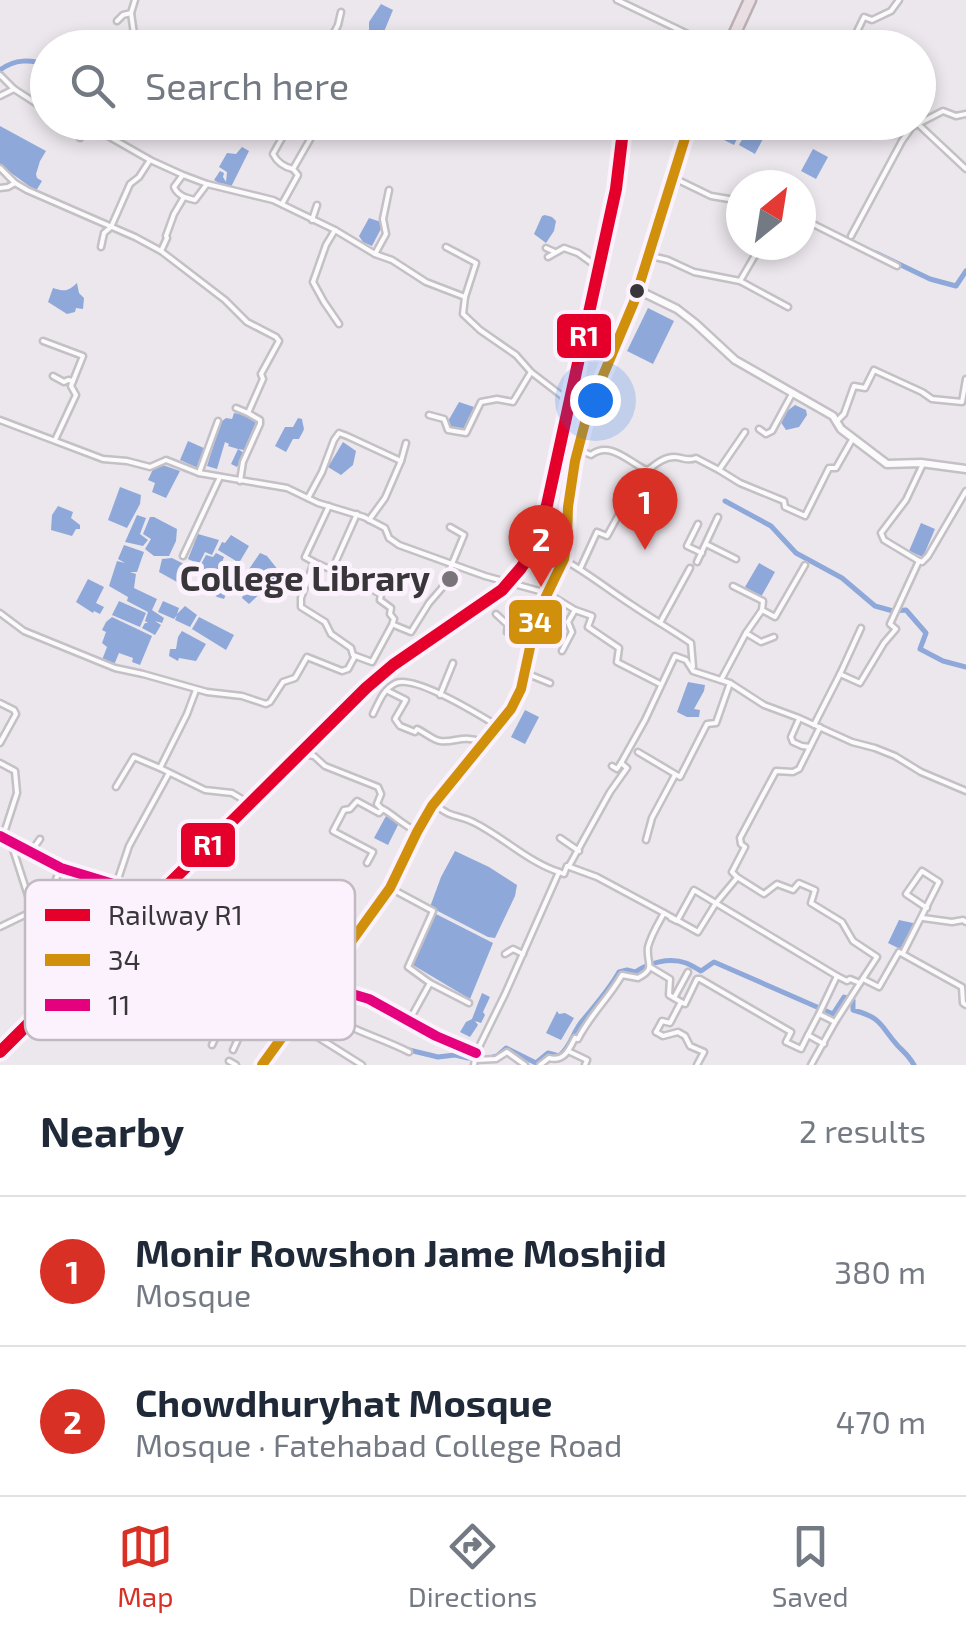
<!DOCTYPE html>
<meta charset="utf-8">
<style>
body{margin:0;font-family:"Exo 2",sans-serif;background:#f2f2f3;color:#1f2937}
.compass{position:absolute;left:726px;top:170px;width:90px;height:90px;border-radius:50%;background:#fff;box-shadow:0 5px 15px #0003;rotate:30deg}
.you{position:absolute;left:595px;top:400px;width:35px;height:35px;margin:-25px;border:8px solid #fff;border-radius:50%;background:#1a73e8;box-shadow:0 0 0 15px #1a73e833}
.badge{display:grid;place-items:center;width:65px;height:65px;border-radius:50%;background:#d93025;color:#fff;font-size:32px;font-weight:700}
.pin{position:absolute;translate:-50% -82px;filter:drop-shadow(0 2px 5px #0008)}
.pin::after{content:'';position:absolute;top:52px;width:35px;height:30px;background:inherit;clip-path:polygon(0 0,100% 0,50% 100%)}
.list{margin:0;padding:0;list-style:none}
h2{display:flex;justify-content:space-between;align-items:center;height:130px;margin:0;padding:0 40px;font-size:42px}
h2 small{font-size:32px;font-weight:400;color:#747a83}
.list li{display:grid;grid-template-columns:65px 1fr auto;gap:30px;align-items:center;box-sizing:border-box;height:150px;padding:0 40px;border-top:2px solid #e0e1e3}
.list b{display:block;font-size:38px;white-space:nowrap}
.list p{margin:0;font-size:32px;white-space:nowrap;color:#747a83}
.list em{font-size:32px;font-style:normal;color:#747a83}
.icon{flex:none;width:55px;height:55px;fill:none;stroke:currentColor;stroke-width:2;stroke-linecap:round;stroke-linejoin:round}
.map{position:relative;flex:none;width:966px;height:1065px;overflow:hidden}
.search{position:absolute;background:#fff;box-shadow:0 5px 15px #0003;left:30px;right:30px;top:30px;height:110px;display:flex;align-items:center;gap:25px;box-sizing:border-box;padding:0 35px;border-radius:55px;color:#747a83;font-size:38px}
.sheet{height:430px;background:#fff}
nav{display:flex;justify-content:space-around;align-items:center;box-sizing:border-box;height:140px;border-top:2px solid #e0e1e3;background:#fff;font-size:28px;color:#747a83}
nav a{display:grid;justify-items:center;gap:5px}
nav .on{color:#d93025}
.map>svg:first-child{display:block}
.water{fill:#8ea8da}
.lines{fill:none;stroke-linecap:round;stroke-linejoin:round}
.canal{stroke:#8ea8da;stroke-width:5}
.street-casing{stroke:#c4c0c5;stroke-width:9}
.secondary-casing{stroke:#c4c0c5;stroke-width:11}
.primary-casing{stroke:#bcafb4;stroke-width:12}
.highway-casing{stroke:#bcafb4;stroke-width:15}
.street{stroke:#fcfbfc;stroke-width:4}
.secondary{stroke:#fcfbfc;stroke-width:6}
.primary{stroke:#f1eaec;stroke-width:8}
.highway{stroke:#e9dee1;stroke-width:10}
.bus-1-casing{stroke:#fbf2fd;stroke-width:18}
.bus-2-casing{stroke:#fbf2fd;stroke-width:18}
.bus-1{stroke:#d1900c;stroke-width:10}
.bus-2{stroke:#e5007d;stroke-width:10}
.rail-1-casing{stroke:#fbf2fd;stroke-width:20}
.rail-1{stroke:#e4002b;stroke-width:12}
.bus-dot{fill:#39363a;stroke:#fbf2fd;stroke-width:4}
.poi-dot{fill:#787479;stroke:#fbf2fd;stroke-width:4}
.labels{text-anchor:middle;stroke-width:10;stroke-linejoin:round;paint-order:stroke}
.poi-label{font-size:35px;font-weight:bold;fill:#39363a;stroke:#fbf2fd;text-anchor:end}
.key{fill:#fbf2fd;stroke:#c1bac2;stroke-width:2.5}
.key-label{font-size:28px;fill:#39363a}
.line-badge{stroke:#fbf2fd;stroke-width:4}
.badge-label{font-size:28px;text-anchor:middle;font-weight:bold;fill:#fff}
</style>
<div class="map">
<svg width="966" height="1065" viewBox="0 0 966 1065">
<rect width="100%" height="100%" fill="#ece7ed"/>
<g class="water">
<polygon points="381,4 393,10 383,34 369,30 369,22"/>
<polygon points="698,123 698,122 745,123 734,145 696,126"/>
<polygon points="751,123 767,131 755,154 739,145"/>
<polygon points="0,126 46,151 40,161 36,174 37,178 42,181 36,191 0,165"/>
<polygon points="242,147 249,151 230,189 223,186 224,183 222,185 214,180 220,171 224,173 223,177 226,182 227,172 219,167 227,153 236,154"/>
<polygon points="813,149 828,157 816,179 801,171"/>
<polygon points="545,215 552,217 556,221 554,231 546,243 534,234 542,216"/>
<polygon points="369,218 384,223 372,246 363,242 359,236"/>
<path d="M77 283 79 293 84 298 83 309 76 308 75 312 67 314 48 302 53 288C66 292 68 291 77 283Z"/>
<polygon points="648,308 674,321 653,364 627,351"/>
<polygon points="459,402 474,407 469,422 462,432 449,428 447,423"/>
<polygon points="795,405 806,410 807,415 799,427 786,430 780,421 786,412"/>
<polygon points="234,413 245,415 256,422 244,450 238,449 244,453 237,467 231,464 238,449 228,446 229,444 225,442 217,469 207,466 221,422 226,418 232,419"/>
<path d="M298 418 302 419C304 432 306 426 299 439H293L286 452 275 446 285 427H293Z"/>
<polygon points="188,441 206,449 198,468 180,460"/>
<polygon points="343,442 356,451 353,465 341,475 328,467"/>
<polygon points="160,464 180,471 166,498 152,492 155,483 148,480 154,467"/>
<polygon points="120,487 141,495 140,504 127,528 108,520"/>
<polygon points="58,506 73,512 71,518 80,525 80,529 76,529 72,536 51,530 52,515"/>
<polygon points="137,515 146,518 140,534 148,540 143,546 125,542"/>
<polygon points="150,517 154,517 177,529 176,541 169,556 154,556 145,549 151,539 143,534"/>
<polygon points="921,523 935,529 923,557 909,551"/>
<polygon points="198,534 219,540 212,555 205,552 199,564 188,559"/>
<polygon points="231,535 249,546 236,568 238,570 234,580 228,577 236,561 218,550 222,542 225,543"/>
<polygon points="124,545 144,552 137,572 130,572 136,574 134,588 157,599 152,610 164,618 162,623 155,621 161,625 155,635 142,628 145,623 148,623 145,621 148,612 127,601 128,597 109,586 117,561 125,563 118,559"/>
<polygon points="216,553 224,557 217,575 231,582 224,599 217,597 202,581 203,574 200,566 206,555 213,557"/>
<path d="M260 553 267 556 279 571C272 586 260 593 249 604L242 598 248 581 247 572Z"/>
<polygon points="172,558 184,564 177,582 159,572 162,559"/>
<polygon points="759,563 775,572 761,597 745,587"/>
<polygon points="88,579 104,587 96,603 104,607 100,614 94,611 93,613 76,602"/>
<polygon points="119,601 146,613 140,627 112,615"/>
<polygon points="163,601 179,608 177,614 185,606 197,615 190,627 175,620 177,615 174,619 158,612"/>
<polygon points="112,617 152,636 140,665 132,662 133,658 119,653 114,665 102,660 107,647 102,643 106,632 102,630 106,622"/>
<polygon points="199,617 234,635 226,650 192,629"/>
<polygon points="182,631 206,644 196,661 179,658 178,661 169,656 170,649 176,649 178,637"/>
<polygon points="688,682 705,685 704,691 694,709 700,710 699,717 687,717 677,712"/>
<polygon points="525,710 539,717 525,744 511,737"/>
<polygon points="386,816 399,823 388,845 374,838"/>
<polygon points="455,851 489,867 517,885 515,896 495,938 488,937 430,907 441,877"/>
<polygon points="434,913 493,943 470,999 413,965"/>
<polygon points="899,920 913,923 914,926 900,949 888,943"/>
<polygon points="482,993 490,997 483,1012 485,1015 481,1023 475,1021 478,1025 470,1037 460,1032 466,1022 472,1019"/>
<polygon points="557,1011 559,1014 565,1013 574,1018 561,1040 546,1033"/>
</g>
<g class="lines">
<g class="canal">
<path d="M0 70C15 59 30 59 48 65"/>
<polyline points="174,122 226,136"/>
<polyline points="876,253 930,279 956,286 966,271"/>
<polyline points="725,501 771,526 796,553 842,578 875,606 893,611 906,610 926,633 920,649 943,661 966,667"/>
<polyline points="315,1003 337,1019"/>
<path d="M405 1049 438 1057 455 1055 468 1058H490L497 1056 506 1048 536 1063 548 1053 559 1056C571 1047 573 1031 583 1020 594 1007 610 988 619 972L627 970 635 972C649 963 669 957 686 963 691 965 696 968 701 971L714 962 833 1014 844 997 853 1000V1010C883 1018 880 1026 898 1046 905 1053 909 1056 914 1065"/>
</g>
<defs>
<g id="street">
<polyline points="617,0 717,48"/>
<polyline points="131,13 136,48"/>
<polyline points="117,21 123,15 131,13 135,0"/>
<polyline points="326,48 338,25 341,12"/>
<polyline points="849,48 864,17 872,20 891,11 899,0"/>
<polyline points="0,75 14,89 48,111"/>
<polyline points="0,96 14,89"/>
<polyline points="72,122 101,132 105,122"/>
<path d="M291 122 273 154C277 162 284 167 293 169"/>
<polyline points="918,124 966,169"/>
<polyline points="101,132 150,160 183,175 207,184 273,200 335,230 375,254 392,260 426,282 465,297"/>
<polyline points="80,138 86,126"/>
<polyline points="0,168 15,183 8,187 0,188"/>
<path d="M182 176 174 187C178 196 186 198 195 200L207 184"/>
<polyline points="676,179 711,196 741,201"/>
<polyline points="15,183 27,190 135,237 161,251 225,300 247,322 276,337 279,341 261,374 263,379 248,413 236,408"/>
<polyline points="282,204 298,175 293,169 320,122"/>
<polyline points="801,218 897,266"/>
<polyline points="312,220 317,205"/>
<polyline points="335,230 326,245 313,282 324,302 339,324"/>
<polyline points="851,236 902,141 912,127 943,111 956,116 966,114"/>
<polyline points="101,247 104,233 111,227 130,184 139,177 150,160"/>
<polyline points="446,247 476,263 465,297 463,314 480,330 516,355 531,372 570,402 589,409"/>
<polyline points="546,248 555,252"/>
<polyline points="161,251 167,238 166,236 174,214 184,197"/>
<polyline points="375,254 386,234 383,219 389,190"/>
<polyline points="651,256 668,260 694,272 740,281 761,245"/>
<polyline points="548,257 564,248 578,253 599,268"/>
<polyline points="740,281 788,307"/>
<polyline points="43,341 83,356 71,386 76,395 55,440"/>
<polyline points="53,376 64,382 68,380 73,381"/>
<polyline points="429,415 444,419 448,430 466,433 481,402 497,399 513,402 531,372"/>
<polyline points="0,420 103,459 127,461 150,467 166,460 199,473 287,488 318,503 364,517 385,528 389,538 399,545 485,576 547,593 575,610 568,622 572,632 562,651"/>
<polyline points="837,421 844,414 854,386 865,388 874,370 922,392 932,399 962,402 966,379"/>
<polyline points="759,429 766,434 772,431 792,394"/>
<path d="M582 451 591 455C609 441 627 460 644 469"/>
<polyline points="401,461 406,443"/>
<polyline points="719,470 740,483 784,501 785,507 805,516 829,468 836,468 853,438"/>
<polyline points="199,473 218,421"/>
<polyline points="240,481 243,462 260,424 260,420 248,413"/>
<polyline points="308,498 322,472 334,440 339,433 347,436 401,461 385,498 369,520"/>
<polyline points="329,506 305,557 314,562 301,598 301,607 325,622 331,634 351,648 353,655 372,662 392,625 394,619 390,614 391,608 380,600 381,594 332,570"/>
<polyline points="698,524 687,546 702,553"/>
<polyline points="706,544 736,559"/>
<polyline points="183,556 220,477"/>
<path d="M566 561C589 574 609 590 632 605 651 618 672 630 691 643L693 667"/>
<polyline points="919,561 884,540 881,533 906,500 923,464"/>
<polyline points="314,562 332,570 357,514"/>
<polyline points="697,562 718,517"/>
<path d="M580 569 597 532 607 536 644 469 648 470C656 464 664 457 674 457 684 457 686 462 696 458L719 470 745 432"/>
<polyline points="733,586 763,601 762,610 746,633"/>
<polyline points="575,610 592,616 588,627 619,648 617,662 660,684"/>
<polyline points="762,610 775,617 805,565"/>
<polyline points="0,613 24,631 115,668 143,674 207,692 242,696 266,704 270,702 283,682 295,678 307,657 342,671 348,669 355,656"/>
<polyline points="496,614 508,625 507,632 531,641"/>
<polyline points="661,621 690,568"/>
<polyline points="394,625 411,632 429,603 442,588 464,535 450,527"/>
<polyline points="528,674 550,683"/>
<polyline points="840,674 861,628"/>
<polyline points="721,680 746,633 761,642 774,637"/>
<path d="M388 691 406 700 395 719 400 726 415 732 417 729C424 732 433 740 440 741 455 743 463 734 482 742"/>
<polyline points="440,695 453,663"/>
<polyline points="0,703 14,710 16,714 0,743"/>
<path d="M373 714C379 702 383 689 396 683 415 675 478 714 496 725"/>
<polyline points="799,719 791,737 793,742 802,746 810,747 820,727"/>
<polyline points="814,725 840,674 860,683 884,643 896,629 890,624 919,561 922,562 928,556 966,491"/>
<polyline points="810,747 799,769 793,772 776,771 740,838 741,844 745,847 732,872 737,877 764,894 777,884 793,890 799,883 815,890 811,903 842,922 853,941 877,957 860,983 850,979 847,981 837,976 819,1014"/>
<polyline points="638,752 680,777 707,724 716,723 730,683"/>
<polyline points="295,755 303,754 314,756 325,766 378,787 381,794 377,804 381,808"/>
<polyline points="0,763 15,771 17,793 3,836"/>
<polyline points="621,763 645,720 675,656 686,660 693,671 730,683 764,705 799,718 852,742 875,748 895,756 921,772 966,791"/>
<polyline points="160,768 205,790 232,793 247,802"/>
<polyline points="116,787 134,757 160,768 187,714 196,690"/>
<path d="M437 806C451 818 459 815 473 822 502 836 528 862 559 872"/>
<polyline points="560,838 579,851"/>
<polyline points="646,840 652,818 675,775"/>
<polyline points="30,853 40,839"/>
<path d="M367 863 373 852 333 831 344 810 350 809 357 801 379 813 383 809C395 816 403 825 416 831"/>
<polyline points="569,866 610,792 627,768 621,763 617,769 612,766"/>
<polyline points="59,871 111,893 103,913"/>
<polyline points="116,885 129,846 169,773"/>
<polyline points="392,889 433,911 408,967 430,983 409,1021"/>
<polyline points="33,911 58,977 102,931 108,915 51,891"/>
<polyline points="43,911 99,934"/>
<polyline points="664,913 698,932 716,903 736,879"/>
<polyline points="671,918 677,921 694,890 837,976"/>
<polyline points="923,918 952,922 963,920 966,922"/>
<polyline points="325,921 351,936"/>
<polyline points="38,923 59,872"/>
<polyline points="0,927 33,911 12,846"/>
<polyline points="42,935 83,951"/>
<polyline points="233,936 245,913 244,907"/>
<polyline points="167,943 185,951 172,985"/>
<polyline points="164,948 179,912"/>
<polyline points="903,953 939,882 922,871 906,894 927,908"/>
<polyline points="273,954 255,994 273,1005"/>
<polyline points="505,954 513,949 523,954"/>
<polyline points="650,967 670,979 669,995 681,1002 670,1023 662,1021 656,1032"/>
<polyline points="863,979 879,987 899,952 962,987 963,1003 966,1005"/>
<polyline points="430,983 469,1003"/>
<polyline points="219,990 241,939"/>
<polyline points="674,998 688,972"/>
<polyline points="681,1002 685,1004 697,979 700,979 791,1032 786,1042 801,1049 808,1035"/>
<polyline points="188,1011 202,983 234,999 212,1045"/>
<path d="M301 1012 320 1022 328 1015C355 1032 382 1038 409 1052"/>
<polyline points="205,1019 239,1037 233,1050"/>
<polyline points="297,1024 362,1065"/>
<polyline points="656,1032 663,1036 678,1032 685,1036 690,1046 704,1052 697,1065"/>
<polyline points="198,1033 209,1010"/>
<polyline points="824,1044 808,1035 819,1014 835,1022 860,983"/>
<polyline points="568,1051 587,1060 585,1065"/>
<polyline points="475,1060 496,1059 507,1052 525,1065"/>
<polyline points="229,1061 236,1065"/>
<path d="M474 1065 476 1053 505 994 559 872 564 874 567 866 597 877 664 913C658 924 651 935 648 947 646 964 657 968 638 978L622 975C609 998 590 1015 578 1039L575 1038C569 1050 564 1062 549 1058L540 1065"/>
<polyline points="811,1065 835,1022"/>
</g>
<g id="secondary">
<polyline points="640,291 677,309 695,323 735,360 833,416 841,429 887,464 921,463 966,469"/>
<polyline points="325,980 349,993 369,999 436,1036 476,1053"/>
</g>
<polyline id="primary" points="0,836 61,868 120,886 258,947 325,980"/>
<g id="highway">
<polyline points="728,48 750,0"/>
<polyline points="262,1065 390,888 417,832 432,806 511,709 521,689 537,615 564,559 567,539 568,507 575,461 588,411 634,302 690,122"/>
</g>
</defs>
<use href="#street" class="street-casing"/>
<use href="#secondary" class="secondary-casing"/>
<use href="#primary" class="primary-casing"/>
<use href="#highway" class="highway-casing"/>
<use href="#street" class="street"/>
<use href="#secondary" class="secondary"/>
<use href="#primary" class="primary"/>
<use href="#highway" class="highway"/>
<defs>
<polyline id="bus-1" points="262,1065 390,888 417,832 432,806 511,709 521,689 537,615 564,559 567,539 568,507 575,461 588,411 634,302 690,122"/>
<polyline id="bus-2" points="0,836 61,868 120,886 258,947 349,993 369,999 436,1036 476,1053"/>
</defs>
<use href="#bus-1" class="bus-1-casing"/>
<use href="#bus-2" class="bus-2-casing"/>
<use href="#bus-1" class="bus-1"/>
<use href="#bus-2" class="bus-2"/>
<defs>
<polyline id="rail-1" points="0,1052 366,688 393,665 502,590 521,568 533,550 547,505 616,189 624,122"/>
</defs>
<use href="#rail-1" class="rail-1-casing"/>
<use href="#rail-1" class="rail-1"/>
</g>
<circle class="bus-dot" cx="637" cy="291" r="9"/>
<circle class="poi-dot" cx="450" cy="579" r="10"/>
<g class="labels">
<g class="poi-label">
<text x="430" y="591">College Library</text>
</g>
</g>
<rect x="25" y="880" width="330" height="160" rx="15" class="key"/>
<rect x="45" y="909" width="45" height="12" fill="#e4002b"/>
<rect x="45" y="954" width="45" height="12" fill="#d1900c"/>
<rect x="45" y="999" width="45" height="12" fill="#e5007d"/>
<g class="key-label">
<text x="108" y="925">Railway R1</text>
<text x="108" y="970">34</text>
<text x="108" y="1015">11</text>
</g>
<g class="line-badge">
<rect x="555" y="312" width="58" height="48" rx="10" fill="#e4002b"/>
<rect x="507" y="598" width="57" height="48" rx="10" fill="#d1900c"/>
<rect x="179" y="821" width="58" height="48" rx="10" fill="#e4002b"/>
</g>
<g class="badge-label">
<text x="584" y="346">R1</text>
<text x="535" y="632">34</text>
<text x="208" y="855">R1</text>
</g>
</svg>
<svg class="compass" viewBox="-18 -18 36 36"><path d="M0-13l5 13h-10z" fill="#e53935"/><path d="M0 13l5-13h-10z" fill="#747a83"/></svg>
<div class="you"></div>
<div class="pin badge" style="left:645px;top:550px">1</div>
<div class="pin badge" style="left:541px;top:587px">2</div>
<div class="search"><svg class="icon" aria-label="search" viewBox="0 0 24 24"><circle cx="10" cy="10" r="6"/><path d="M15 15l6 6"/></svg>Search here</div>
</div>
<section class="sheet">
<h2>Nearby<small>2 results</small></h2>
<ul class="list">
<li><span class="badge">1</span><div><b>Monir Rowshon Jame Moshjid</b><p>Mosque</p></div><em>380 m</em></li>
<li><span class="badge">2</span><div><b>Chowdhuryhat Mosque</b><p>Mosque · Fatehabad College Road</p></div><em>470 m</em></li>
</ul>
</section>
<nav>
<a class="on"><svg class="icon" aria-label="map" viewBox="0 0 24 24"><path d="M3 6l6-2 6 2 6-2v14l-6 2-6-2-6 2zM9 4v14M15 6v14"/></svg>Map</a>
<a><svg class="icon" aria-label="directions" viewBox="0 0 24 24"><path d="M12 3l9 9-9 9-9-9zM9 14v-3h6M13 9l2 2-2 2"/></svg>Directions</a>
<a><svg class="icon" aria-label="saved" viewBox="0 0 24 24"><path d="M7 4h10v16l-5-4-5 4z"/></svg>Saved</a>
</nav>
